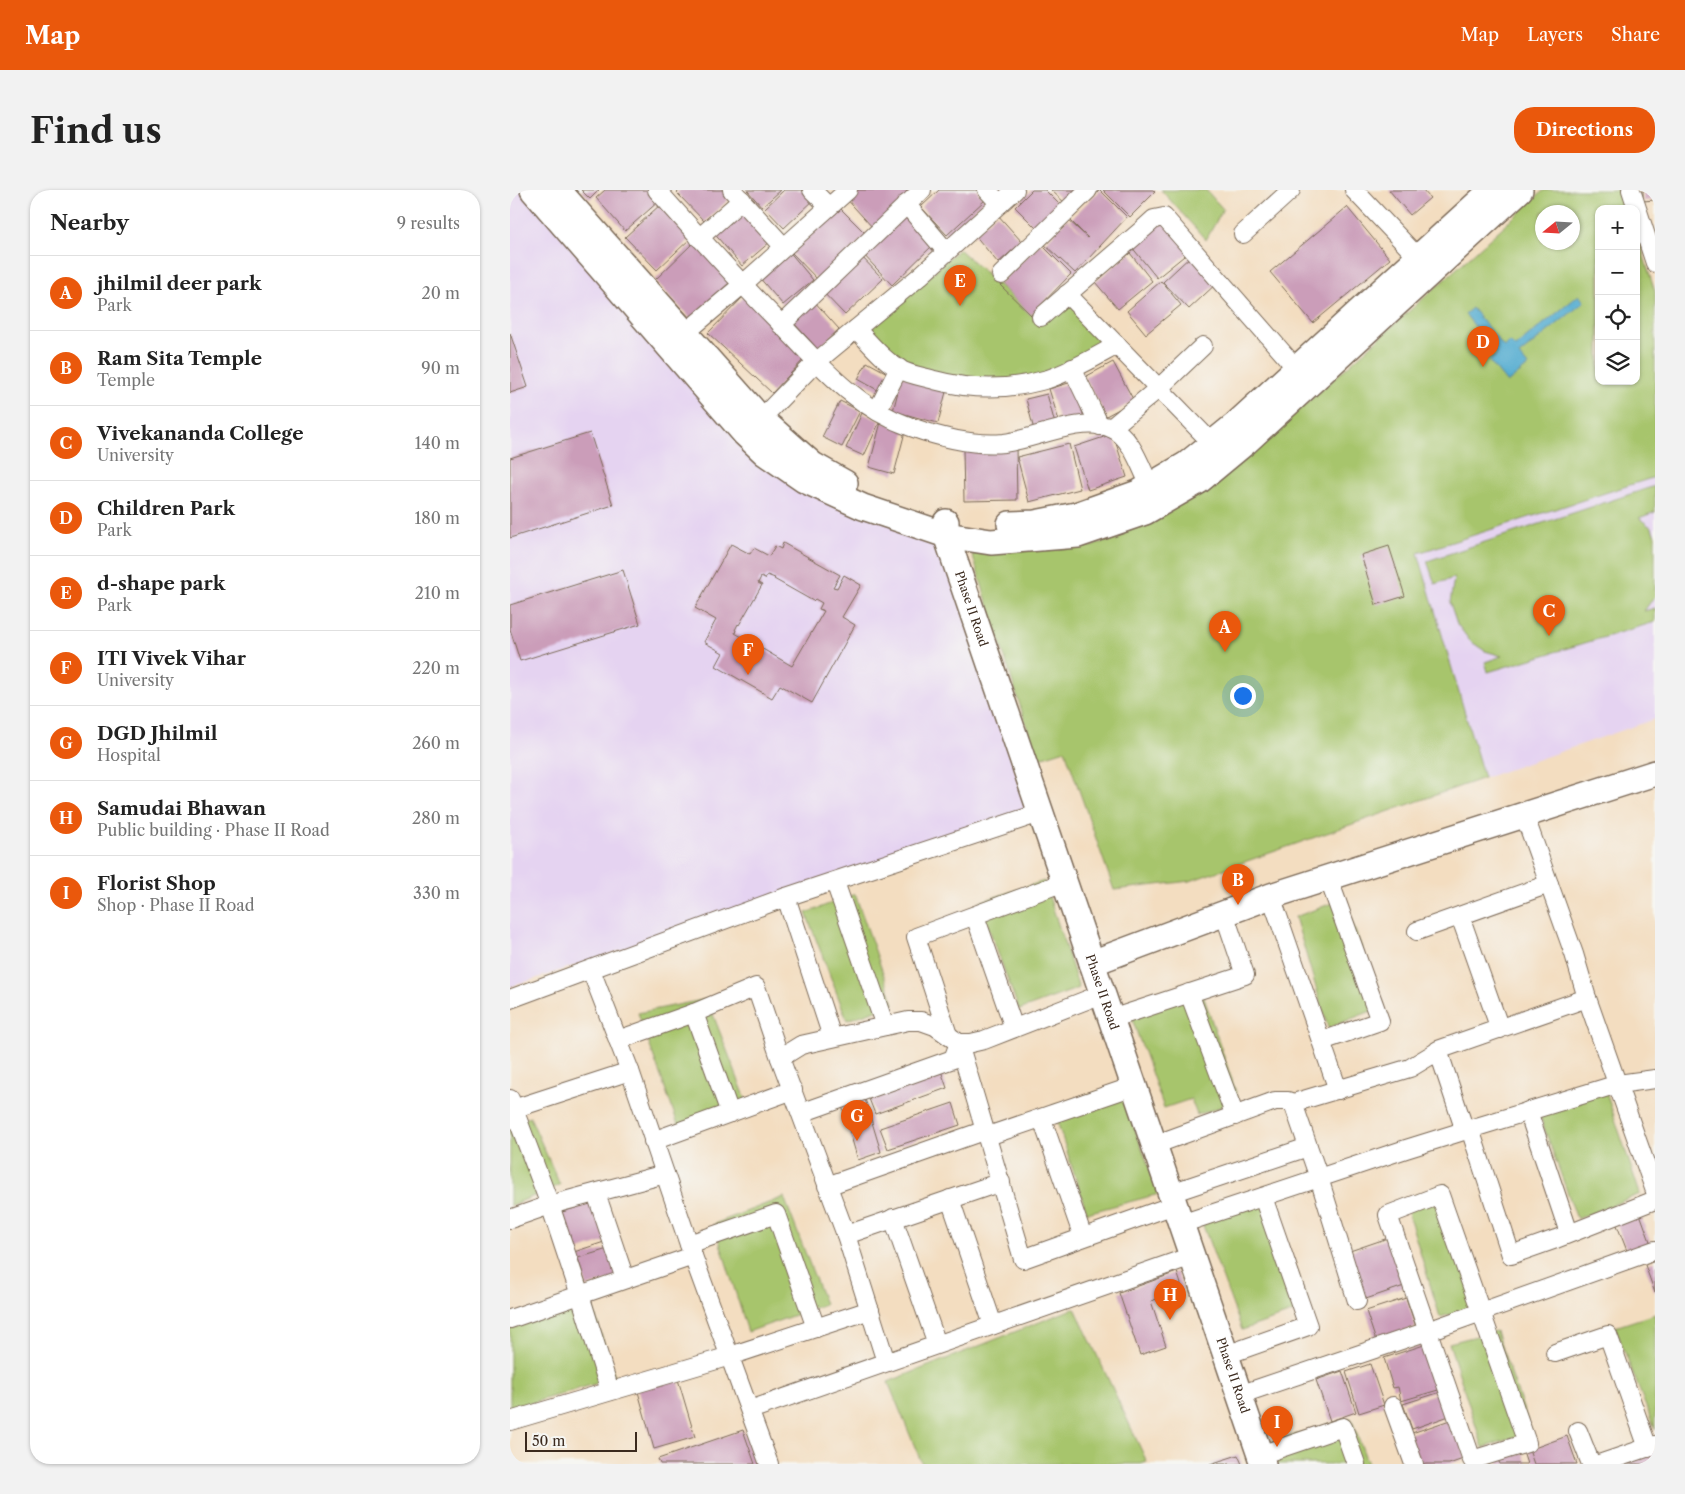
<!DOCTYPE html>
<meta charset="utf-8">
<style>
body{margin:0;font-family:"Libre Caslon Text",serif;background:#f2f2f2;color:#222}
.controls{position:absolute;right:15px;top:15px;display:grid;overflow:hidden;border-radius:10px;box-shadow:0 1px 4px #0004}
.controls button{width:45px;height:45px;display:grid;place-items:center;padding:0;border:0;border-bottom:1px solid #e0e0e0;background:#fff;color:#222;font:25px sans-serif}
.compass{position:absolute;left:1025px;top:15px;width:45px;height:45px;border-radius:50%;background:#fff;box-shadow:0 1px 4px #0004;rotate:252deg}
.scale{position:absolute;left:15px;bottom:12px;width:112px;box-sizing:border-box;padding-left:5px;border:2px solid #3b2a1e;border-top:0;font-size:14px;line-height:18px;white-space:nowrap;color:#3b2a1e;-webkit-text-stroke:4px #f6f6f2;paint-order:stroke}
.you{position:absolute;left:732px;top:505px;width:18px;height:18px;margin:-12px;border:4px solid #fff;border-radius:50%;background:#1a73e8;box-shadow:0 0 0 8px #1a73e833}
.badge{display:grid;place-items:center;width:32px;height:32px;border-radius:50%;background:#ea580c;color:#fff;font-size:16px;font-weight:700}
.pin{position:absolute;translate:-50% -41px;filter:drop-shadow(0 1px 2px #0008)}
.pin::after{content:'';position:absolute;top:26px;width:18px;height:15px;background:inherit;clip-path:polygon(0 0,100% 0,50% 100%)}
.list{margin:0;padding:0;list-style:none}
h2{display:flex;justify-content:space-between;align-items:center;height:65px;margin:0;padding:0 20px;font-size:21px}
h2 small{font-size:16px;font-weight:400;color:#767676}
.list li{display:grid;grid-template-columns:32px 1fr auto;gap:15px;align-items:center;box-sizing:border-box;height:75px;padding:0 20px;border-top:1px solid #e0e0e0}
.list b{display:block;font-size:19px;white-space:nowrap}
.list p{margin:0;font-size:16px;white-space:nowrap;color:#767676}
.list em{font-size:16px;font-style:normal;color:#767676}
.icon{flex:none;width:28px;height:28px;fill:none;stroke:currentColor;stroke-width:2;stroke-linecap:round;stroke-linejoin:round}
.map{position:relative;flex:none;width:1145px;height:1274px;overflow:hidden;border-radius:20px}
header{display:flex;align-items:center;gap:30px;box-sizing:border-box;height:70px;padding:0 25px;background:#ea580c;color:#fff}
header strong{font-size:24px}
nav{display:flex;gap:28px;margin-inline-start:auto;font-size:18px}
.intro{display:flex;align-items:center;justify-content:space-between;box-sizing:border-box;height:120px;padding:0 30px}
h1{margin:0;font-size:35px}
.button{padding:12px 22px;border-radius:20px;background:#ea580c;color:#fff;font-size:18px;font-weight:700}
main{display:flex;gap:30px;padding:0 30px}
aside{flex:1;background:#fff;border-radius:20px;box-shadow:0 1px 4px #0004}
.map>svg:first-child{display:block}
.built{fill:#e5d3f1}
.green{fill:#a7c56c;stroke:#717845;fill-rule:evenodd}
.water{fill:#53acd0;stroke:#476b77}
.building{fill:#cb9db9;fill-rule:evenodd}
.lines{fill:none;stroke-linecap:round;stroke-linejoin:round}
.street-casing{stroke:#7b6957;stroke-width:20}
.secondary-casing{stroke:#7b6957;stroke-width:28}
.street{stroke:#fff;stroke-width:18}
.secondary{stroke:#fff;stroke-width:25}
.labels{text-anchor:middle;stroke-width:4.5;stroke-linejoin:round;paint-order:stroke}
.street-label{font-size:12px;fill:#3b2a1e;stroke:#f6f6f2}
</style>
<header>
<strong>Map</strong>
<nav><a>Map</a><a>Layers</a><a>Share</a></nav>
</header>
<div class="intro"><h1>Find us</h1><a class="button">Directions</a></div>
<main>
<aside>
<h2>Nearby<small>9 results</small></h2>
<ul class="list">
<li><span class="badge">A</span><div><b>jhilmil deer park</b><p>Park</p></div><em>20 m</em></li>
<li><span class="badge">B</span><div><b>Ram Sita Temple</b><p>Temple</p></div><em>90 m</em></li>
<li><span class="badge">C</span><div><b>Vivekananda College</b><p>University</p></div><em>140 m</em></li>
<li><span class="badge">D</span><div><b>Children Park</b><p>Park</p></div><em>180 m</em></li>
<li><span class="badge">E</span><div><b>d-shape park</b><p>Park</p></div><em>210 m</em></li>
<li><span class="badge">F</span><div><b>ITI Vivek Vihar</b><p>University</p></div><em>220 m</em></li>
<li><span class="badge">G</span><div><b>DGD Jhilmil</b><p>Hospital</p></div><em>260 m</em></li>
<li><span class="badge">H</span><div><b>Samudai Bhawan</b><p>Public building · Phase II Road</p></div><em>280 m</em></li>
<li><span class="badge">I</span><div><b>Florist Shop</b><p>Shop · Phase II Road</p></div><em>330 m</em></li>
</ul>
</aside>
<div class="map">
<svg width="1145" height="1274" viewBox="0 0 1145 1274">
<rect width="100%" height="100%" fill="#f6f6f2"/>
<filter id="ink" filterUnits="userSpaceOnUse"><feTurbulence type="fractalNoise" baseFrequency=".02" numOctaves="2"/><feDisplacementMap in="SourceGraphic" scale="10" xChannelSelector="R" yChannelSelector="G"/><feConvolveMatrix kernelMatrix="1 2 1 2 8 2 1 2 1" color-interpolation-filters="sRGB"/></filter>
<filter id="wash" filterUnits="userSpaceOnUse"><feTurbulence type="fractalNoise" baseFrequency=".0096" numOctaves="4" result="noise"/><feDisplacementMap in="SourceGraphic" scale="20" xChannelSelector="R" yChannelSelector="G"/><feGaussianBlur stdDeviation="1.12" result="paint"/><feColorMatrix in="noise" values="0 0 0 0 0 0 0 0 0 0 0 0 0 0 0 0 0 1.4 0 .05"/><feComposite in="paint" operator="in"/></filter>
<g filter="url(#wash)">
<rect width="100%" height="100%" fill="#f3ddc0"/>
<g class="built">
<polygon points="0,0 23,0 234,245 436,345 518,625 0,797"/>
<polygon points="1145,287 1145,529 974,588 908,363"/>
</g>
<g class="green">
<polygon points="651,0 696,0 713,19 696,50"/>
<path d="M1034 0H1114L1119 19H1089V191H1126V41L1145 102V287L908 363 974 588 680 691 604 700 555 560 527 569 462 364 583 356 634 333 728 275ZM1032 22H1062V52H1032Z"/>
<polygon points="449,59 526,128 557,104 599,154 511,195 397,182 357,143"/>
<polygon points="1145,296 1145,322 1129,328 1142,338 1145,346 1145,406 1134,421 1145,418 1145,432 978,482 975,472 992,466 975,461 960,451 947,434 940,413 944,388 925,394 917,371"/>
<polygon points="534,691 569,798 509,820 469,712"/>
<polygon points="345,704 384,814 337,830 296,723"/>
<polygon points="833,709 874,816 818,838 785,727"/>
<polygon points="692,802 729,911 687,925 681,909 654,918 621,826"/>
<polygon points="197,809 237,912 169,937 128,823"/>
<polygon points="609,896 649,1004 577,1023 542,916"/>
<polygon points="1094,896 1130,1004 1067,1029 1027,918"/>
<polygon points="20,927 50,995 0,1016 0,934"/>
<polygon points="936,994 973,1116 930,1127 894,1010"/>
<polygon points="274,1007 315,1114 238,1142 204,1034"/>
<polygon points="760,1009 799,1117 732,1140 691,1030"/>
<polygon points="81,1112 105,1188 1,1219 0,1215 0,1139"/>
<polygon points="565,1118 637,1272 631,1274 412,1274 378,1192"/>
<polygon points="1145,1124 1145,1240 1105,1137"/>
<polygon points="986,1141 1021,1241 973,1258 939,1153"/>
<polygon points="841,1228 858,1274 765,1274 757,1253"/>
</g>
<polygon class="water" points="1069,105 1074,112 1009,165 1018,176 997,193 979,171 987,164 955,124 962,118 994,157 1000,152 1005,157"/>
<g id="blocks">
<g class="building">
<polygon points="71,0 89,0 80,9"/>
<polygon points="95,0 139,0 149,11 115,41 86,8"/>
<polygon points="170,0 218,0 223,5 195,32 167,3"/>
<polygon points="237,0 271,0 252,17"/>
<polygon points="274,0 296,0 305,9 274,38 255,18"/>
<polygon points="341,0 396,0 400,4 363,38 334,6"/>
<polygon points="429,0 466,0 475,10 437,45 411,17"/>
<polygon points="522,0 535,0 551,16 528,40 505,17"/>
<polygon points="541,0 572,0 557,15"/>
<polygon points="590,0 617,27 565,83 534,54 557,29 578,48 560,30"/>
<polygon points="593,0 643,0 645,2 620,27"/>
<polygon points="879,0 913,0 920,8 900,25"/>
<polygon points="1133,0 1145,0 1145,10 1133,11"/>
<polygon points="151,14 182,47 147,80 115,47"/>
<polygon points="231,17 261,51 232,76 202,41"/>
<polygon points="329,17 357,45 309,91 282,63"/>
<polygon points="837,17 880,69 803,133 760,82"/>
<polygon points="394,21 425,53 382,95 351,62"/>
<polygon points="487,24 512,52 488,73 464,44"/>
<polygon points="653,30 679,62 647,88 621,56"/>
<polygon points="184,52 221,91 181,129 145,90"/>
<polygon points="530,53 561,84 521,125 489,94"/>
<polygon points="278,60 303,90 273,115 248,86"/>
<polygon points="347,62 373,89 335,125 309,98"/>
<polygon points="620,63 642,91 608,119 585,92"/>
<polygon points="683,64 708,92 679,119 653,92"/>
<polygon points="651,91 671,115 636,144 617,121"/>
<polygon points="234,106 297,166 262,203 198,143"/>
<polygon points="303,110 329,139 308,159 281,130"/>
<polygon points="0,143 18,197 0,203"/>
<polygon points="357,172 381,185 371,202 348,189"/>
<polygon points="603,172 624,211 596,226 575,187"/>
<polygon points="392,186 437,198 428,233 383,221"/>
<polygon points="562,192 574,227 550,234 539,199"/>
<polygon points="537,204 545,234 524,240 516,209"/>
<polygon points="330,211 350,221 332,257 312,247"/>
<polygon points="352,223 370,231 354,266 336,258"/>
<polygon points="371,232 396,238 384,284 359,277"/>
<polygon points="80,243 103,315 0,348 0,268"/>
<polygon points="603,244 617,287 578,300 564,257"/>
<polygon points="559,254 570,299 519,312 507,267"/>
<polygon points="506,258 507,310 454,311 453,259"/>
<path d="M273 353 330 385 323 397 327 398 334 385 351 395 332 427 345 435 302 513 270 495 262 508 206 476 213 463 194 452 206 430 185 418 221 354 240 364 244 358 259 366 265 356 271 359ZM257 385 265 388 264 389 303 411 305 409 312 413 309 419 314 421 282 476 225 443 226 440H225L228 434 229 435 252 395 248 393 251 387 255 389Z"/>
<polygon points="879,356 895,406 866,415 851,365"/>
<polygon points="113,380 130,434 10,471 0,439 0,415"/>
<polygon points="429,875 437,898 365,924 356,901"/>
<polygon points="355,909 371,962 348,970 332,916"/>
<polygon points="443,913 450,935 378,959 370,938"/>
<polygon points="84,1012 97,1051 64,1062 52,1022"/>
<polygon points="1129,1021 1142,1057 1119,1066 1105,1030"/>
<polygon points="884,1046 900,1094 853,1110 837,1062"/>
<polygon points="101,1058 110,1087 77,1097 68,1068"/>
<polygon points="1145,1071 1145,1103 1135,1075"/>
<polygon points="667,1082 673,1100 641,1111 656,1156 630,1165 609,1103"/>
<polygon points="896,1108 906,1137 866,1151 856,1121"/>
<polygon points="914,1155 935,1198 891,1211 888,1197 883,1198 874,1168"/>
<polygon points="860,1174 874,1215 849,1223 836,1182"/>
<polygon points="832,1181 846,1222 820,1231 806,1190"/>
<polygon points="167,1186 185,1247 144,1259 127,1198"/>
<polygon points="934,1201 942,1225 902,1239 893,1214"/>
<polygon points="943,1229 956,1268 939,1274 909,1274 899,1244"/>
<polygon points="233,1240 245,1274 150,1274 148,1269"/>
<polygon points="1057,1246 1067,1274 1024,1274 1019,1260"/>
<polygon points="1145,1261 1145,1274 1115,1274"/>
<polygon points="1013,1262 1017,1274 990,1274 988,1270"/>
<polygon points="728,1265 732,1274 700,1274"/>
</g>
</g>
</g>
<g filter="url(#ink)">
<use href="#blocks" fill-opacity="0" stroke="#7b6957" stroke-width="1"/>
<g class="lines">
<defs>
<g id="street">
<path d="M147 0C187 45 227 90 270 133 310 175 344 217 401 237 429 247 464 256 494 253 526 249 570 226 601 238 622 247 631 278 640 296"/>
<polyline points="222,0 274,57"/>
<polyline points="302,0 319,17"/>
<polyline points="477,0 490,14"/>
<polyline points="844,0 916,76"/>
<polyline points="1121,0 1145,73"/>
<polyline points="396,14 436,61"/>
<polyline points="733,44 781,0"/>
<polyline points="189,48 232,10"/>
<polyline points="491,85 578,0"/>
<polyline points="557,104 702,253"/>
<polyline points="531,127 633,39 644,29 654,27 793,186"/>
<polyline points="271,135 412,0"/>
<path d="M346 139C360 153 373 170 391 180 401 185 414 187 424 190 461 200 501 200 538 189 562 181 585 167 607 155"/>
<polyline points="167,150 232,95 338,0"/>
<polyline points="562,178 590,236"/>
<polyline points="367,221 389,178"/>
<polyline points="244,236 306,172 409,87 505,0"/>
<polyline points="601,238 649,198 693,156"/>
<polyline points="1014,624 1064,764 1077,808 1145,1001"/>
<polyline points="325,692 375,836"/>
<polyline points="761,706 828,900"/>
<polyline points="276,707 322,847"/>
<polyline points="465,726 504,838"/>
<polyline points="950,726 990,839"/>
<polyline points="907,741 1039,694"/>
<polyline points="81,780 120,881 183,1066 259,1274"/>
<polyline points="679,803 725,926"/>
<polyline points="0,809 276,707 530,623"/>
<polyline points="184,823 220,923"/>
<polyline points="601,829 735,785 714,723"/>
<polyline points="438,845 406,747 554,692"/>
<polyline points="108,850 184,823 246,797 270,868 336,1045 376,1172"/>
<polyline points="812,851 870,831 818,687"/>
<polyline points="449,853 513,1069 664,1015"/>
<polyline points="270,868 291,855 398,831 411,831 425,836 449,853 461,853 474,850 592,804"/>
<polyline points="0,909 40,1015 70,1105 100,1201"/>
<polyline points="783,913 900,878 928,861"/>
<polyline points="0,920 120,881"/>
<polyline points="1018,921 1059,1043"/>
<polyline points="291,923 443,869 449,853"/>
<polyline points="532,929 573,1047"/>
<polyline points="960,939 1001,1065 1046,1049 1145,1010"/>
<polyline points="955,941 928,860 1077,808"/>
<polyline points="478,946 624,896"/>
<polyline points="143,951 283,900"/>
<polyline points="644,955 765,911 778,911 783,913 809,988 847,1111"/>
<polyline points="317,996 473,941 478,946"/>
<polyline points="86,1003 115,1089"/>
<polyline points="661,1003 798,957"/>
<polygon points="930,1005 1017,1253 962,1270 878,1025"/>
<polyline points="440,1009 483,1135"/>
<polyline points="383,1028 427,1154"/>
<polyline points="0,1029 40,1015 155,984"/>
<polyline points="671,1034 896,959 960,939 1108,894 1145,889"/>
<polyline points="336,1045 491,992"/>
<polyline points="179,1054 266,1024 306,1138"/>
<polyline points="0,1129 183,1066"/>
<polyline points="1045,1163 1098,1145 1138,1258"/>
<polyline points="716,1165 798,1136 753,1007"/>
<polyline points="729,1205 918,1141 1145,1060"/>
<polyline points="883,1216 904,1274"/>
<polyline points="240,1220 682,1066"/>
<polyline points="0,1231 220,1166 360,1120"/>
<polyline points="1068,1241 1081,1274"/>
<polyline points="750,1265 833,1237 846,1274"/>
<polyline points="1089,1274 1145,1255"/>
</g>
<g id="secondary">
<polyline points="23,0 235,244 255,263 294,290 353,317 436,345 481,352 568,345 635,322 689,291 736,252 1010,0"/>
<polyline points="48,0 251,229 303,275 335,293"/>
<path id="s1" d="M436 332V345L753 1274"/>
<polyline points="500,334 525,333 566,325 628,303 677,274 725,235 982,0"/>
<polyline points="582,773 761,706 1145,583"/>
</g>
</defs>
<use href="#street" class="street-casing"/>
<use href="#secondary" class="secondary-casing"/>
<use href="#street" class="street"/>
<use href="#secondary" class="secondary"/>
</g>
</g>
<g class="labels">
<g class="street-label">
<text dy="4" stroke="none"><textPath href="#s1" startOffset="91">Phase II Road</textPath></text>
<text dy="4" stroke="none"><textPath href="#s1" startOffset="496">Phase II Road</textPath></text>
<text dy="4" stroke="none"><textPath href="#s1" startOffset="901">Phase II Road</textPath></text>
</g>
</g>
</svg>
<div class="controls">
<button>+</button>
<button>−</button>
<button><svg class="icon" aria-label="locate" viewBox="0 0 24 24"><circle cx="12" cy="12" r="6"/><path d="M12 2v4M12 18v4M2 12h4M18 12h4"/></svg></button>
<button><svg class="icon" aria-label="layers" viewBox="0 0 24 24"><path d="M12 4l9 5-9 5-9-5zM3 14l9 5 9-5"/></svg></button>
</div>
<svg class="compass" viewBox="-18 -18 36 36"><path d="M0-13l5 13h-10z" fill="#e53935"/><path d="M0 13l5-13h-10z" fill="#767676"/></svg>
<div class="scale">50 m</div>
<div class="you"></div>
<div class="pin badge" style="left:715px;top:462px">A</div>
<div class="pin badge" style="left:728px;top:715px">B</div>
<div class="pin badge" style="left:1039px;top:446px">C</div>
<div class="pin badge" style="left:973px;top:177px">D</div>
<div class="pin badge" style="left:450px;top:116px">E</div>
<div class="pin badge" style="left:238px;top:485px">F</div>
<div class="pin badge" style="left:347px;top:951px">G</div>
<div class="pin badge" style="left:660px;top:1130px">H</div>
<div class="pin badge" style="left:767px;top:1257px">I</div>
</div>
</main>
